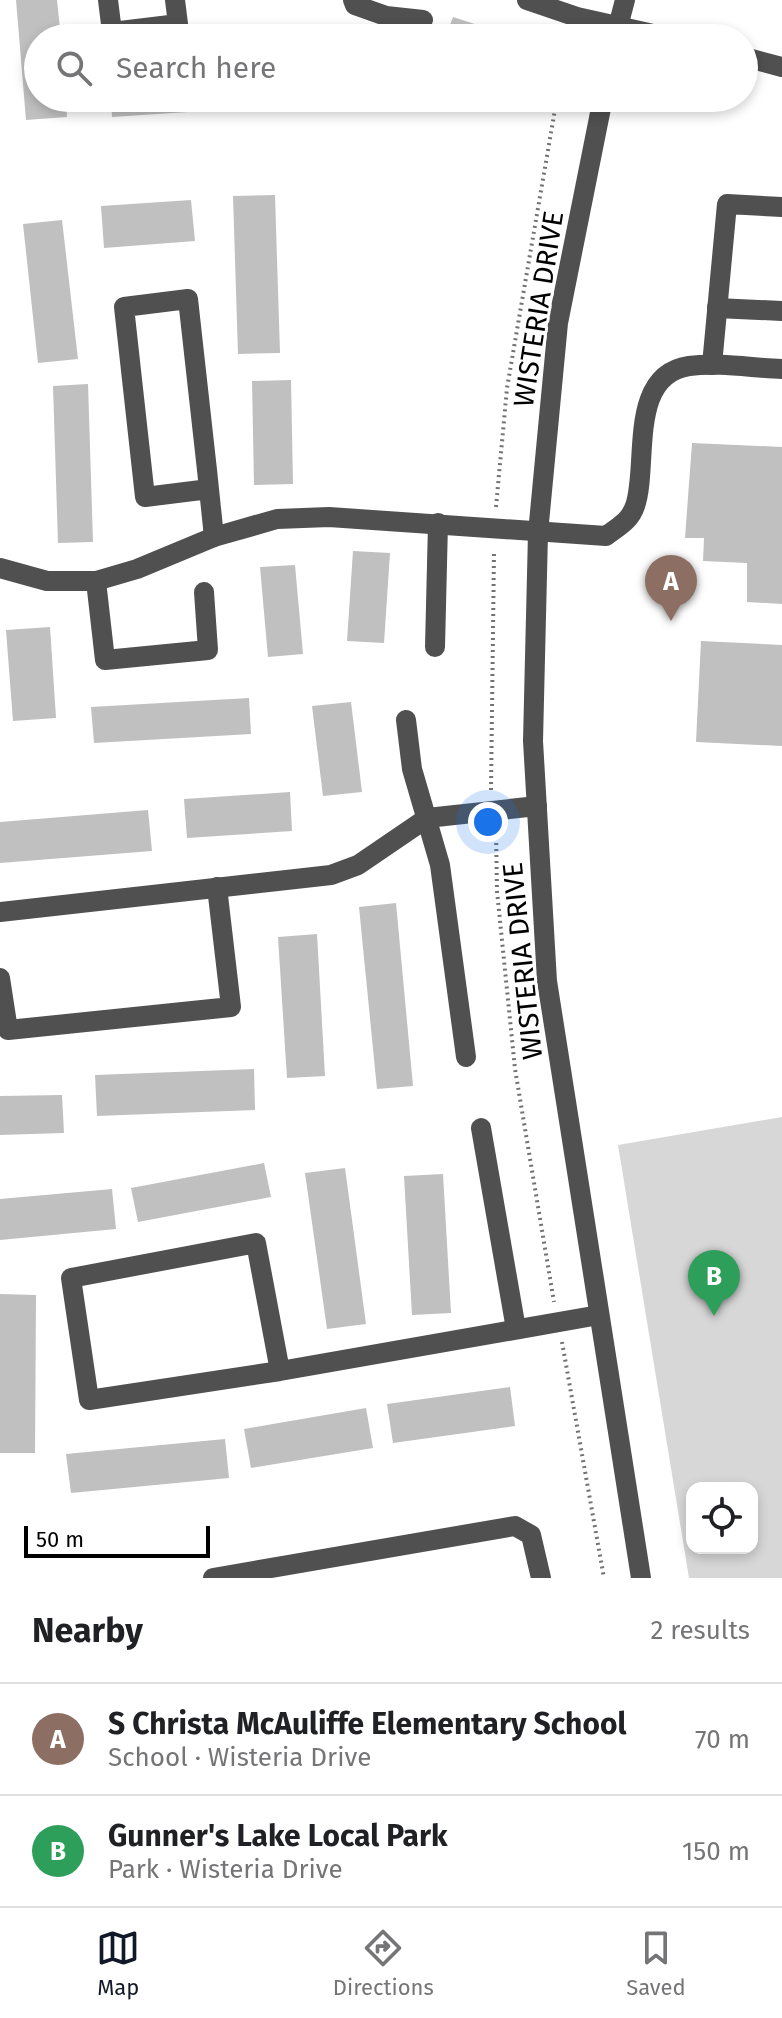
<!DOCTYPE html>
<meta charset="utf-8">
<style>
body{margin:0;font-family:"Fira Sans",sans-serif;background:#f6f6f6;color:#202124}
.controls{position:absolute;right:24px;bottom:24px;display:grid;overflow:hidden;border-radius:16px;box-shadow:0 4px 12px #0003}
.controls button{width:72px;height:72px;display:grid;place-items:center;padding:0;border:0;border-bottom:2px solid #e0e0e0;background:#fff;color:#202124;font:40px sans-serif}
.scale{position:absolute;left:24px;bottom:20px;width:186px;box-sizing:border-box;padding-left:8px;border:4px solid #000;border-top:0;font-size:22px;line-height:28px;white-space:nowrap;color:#000;-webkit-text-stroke:6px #fff;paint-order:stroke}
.you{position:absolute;left:488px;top:822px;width:28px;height:28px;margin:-20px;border:6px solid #fff;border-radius:50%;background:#1a73e8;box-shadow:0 0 0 12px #1a73e833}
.badge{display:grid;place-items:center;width:52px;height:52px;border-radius:50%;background:#111827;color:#fff;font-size:26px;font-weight:700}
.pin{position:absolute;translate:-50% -66px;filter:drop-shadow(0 2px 4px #0008)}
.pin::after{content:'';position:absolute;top:42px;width:28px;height:24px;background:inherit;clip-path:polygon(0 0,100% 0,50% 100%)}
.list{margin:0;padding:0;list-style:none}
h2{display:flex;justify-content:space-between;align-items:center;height:104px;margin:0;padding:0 32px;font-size:34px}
h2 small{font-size:26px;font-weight:400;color:#757577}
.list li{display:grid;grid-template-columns:52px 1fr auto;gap:24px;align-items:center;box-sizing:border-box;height:112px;padding:0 32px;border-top:2px solid #e0e0e0}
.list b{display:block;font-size:30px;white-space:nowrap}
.list p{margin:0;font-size:26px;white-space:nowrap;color:#757577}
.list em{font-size:26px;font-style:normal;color:#757577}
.icon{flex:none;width:44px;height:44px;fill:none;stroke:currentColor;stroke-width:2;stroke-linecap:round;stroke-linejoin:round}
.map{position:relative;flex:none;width:782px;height:1578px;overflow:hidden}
.search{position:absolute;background:#fff;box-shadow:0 4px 12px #0003;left:24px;right:24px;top:24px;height:88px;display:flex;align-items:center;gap:20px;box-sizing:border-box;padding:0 28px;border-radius:44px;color:#757577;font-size:30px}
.sheet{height:328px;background:#fff}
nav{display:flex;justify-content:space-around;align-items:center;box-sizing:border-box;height:112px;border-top:2px solid #e0e0e0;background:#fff;font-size:22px;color:#757577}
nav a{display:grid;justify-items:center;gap:4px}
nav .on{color:#111827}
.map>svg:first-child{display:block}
.green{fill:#d7d7d7;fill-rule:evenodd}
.building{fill:#c0c0c0}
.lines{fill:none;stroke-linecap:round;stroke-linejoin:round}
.path{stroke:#727272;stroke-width:4;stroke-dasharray:2 4;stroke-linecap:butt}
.minor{stroke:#505050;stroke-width:20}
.labels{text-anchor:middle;stroke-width:6;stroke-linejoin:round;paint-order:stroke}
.street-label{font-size:28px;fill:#000;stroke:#fff}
</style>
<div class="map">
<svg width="782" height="1578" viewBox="0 0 782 1578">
<rect width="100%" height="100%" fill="#fff"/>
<path class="green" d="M782 1117V1578H689L618 1145ZM692 1488H752V1548H692Z"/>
<g class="building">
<polygon points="16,0 57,0 61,38 38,38 38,98 66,98 67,117 26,120"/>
<polygon points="453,17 515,37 515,38 445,38"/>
<polygon points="111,98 292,98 292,105 112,117"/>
<polygon points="275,195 280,353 238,354 233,196"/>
<polygon points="191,200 195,241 104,248 101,206"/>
<polygon points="62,220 78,359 38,363 23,224"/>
<polygon points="291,380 293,484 254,485 252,381"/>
<polygon points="88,384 93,542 58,543 53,386"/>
<polygon points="692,443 782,447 782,604 747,602 747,563 703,561 704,538 685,538"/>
<polygon points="353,551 390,553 384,643 347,641"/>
<polygon points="295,565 303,654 268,657 260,567"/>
<polygon points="50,627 56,718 13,721 6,630"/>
<polygon points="701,641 782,645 782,746 696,742"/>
<polygon points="249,698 251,734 94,743 91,707"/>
<polygon points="351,702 362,792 323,796 312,706"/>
<polygon points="290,792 292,831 187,838 184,799"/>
<polygon points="148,810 152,851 0,863 0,822"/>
<polygon points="396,903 413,1086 377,1089 359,907"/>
<polygon points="317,934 325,1076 287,1078 278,937"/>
<polygon points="254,1069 255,1110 97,1116 95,1075"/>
<polygon points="62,1095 64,1133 0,1135 0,1096"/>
<polygon points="264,1163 271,1197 138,1222 131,1188"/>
<polygon points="345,1168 366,1324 327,1329 305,1173"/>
<polygon points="443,1174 451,1313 412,1315 404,1176"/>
<polygon points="112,1189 116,1229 0,1240 0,1199"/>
<polygon points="0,1294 36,1295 35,1453 0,1453"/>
<polygon points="510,1387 515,1426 393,1443 387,1404"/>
<polygon points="366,1408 373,1448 251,1468 244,1429"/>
<polygon points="225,1439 229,1478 71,1493 66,1454"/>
</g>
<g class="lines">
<g class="path">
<polyline points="496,507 507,388 557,98"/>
<polyline points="491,790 494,552"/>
<polyline points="496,831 497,891 515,1069 554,1302"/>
<polyline points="562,1342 604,1578"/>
</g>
<g class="minor">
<polyline points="108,0 112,32 178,24 175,0"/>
<polyline points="353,0 355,5 386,16 423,20"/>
<polyline points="527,0 577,17 671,38"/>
<polyline points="615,38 625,0"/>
<polyline points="744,57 782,67"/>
<polyline points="603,98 558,323 538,533 533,741 547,981 641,1578"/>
<polyline points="717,308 782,311"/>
<polyline points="712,365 727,204 782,207"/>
<polyline points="209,489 145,497 124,307 188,299 207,470 214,537"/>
<path d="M0 568 47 581H96L137 569 214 537 277 519 329 517 606 536C618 527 630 521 635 506 649 466 627 375 689 366 719 362 752 368 782 369"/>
<polyline points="96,581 105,660 208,650 204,592"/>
<polyline points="435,647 438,523"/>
<polyline points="406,720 412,769 440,865 466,1057"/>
<polyline points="0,912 331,875 358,865 427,818 537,806"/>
<polyline points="0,978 8,1030 231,1007 217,887"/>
<polyline points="481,1128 516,1329"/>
<polyline points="280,1371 256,1243 71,1278 89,1400 280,1371 599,1315"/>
<polyline points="213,1578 515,1526 531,1535 541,1578"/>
</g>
</g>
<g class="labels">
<g class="street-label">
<text transform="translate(538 309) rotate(-81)" y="10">WISTERIA DRIVE</text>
<text transform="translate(522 961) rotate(-96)" y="10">WISTERIA DRIVE</text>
</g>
</g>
</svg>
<div class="controls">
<button><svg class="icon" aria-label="locate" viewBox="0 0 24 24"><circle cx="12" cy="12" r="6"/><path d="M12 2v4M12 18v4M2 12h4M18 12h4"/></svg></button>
</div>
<div class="scale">50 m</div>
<div class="you"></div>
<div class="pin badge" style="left:671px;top:621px;background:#8d6e63">A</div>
<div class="pin badge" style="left:714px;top:1316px;background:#2e9e5b">B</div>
<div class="search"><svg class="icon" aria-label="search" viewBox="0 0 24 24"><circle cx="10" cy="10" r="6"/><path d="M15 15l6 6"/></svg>Search here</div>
</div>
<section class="sheet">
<h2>Nearby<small>2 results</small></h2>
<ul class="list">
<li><span class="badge" style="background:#8d6e63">A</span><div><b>S Christa McAuliffe Elementary School</b><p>School · Wisteria Drive</p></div><em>70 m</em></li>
<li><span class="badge" style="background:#2e9e5b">B</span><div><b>Gunner's Lake Local Park</b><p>Park · Wisteria Drive</p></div><em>150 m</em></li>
</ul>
</section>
<nav>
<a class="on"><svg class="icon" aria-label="map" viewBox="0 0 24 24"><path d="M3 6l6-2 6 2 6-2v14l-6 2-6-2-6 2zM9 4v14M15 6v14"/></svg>Map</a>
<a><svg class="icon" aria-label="directions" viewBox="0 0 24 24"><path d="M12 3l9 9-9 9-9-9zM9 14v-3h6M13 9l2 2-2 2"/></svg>Directions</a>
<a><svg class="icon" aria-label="saved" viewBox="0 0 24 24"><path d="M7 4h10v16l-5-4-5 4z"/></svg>Saved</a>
</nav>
